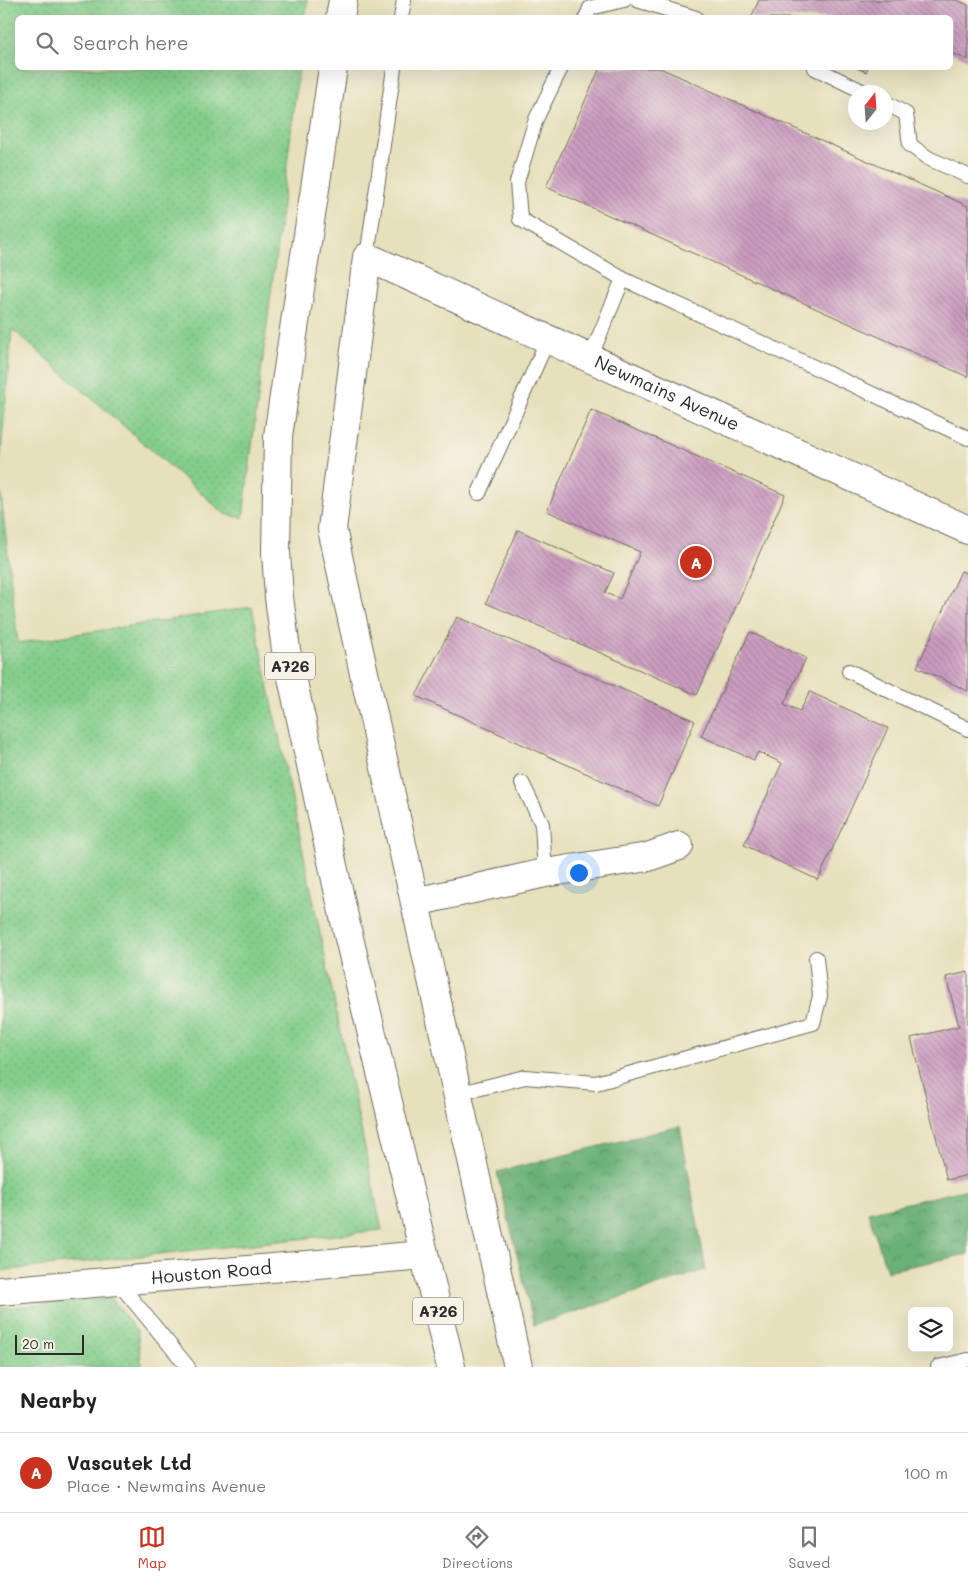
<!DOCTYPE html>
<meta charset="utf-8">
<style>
body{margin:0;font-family:Mali,sans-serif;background:#f2f2f2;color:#222}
.controls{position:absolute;right:15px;bottom:15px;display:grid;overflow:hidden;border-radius:8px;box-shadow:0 5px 20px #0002}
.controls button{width:45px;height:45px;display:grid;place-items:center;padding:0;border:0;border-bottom:1px solid #e0e0e0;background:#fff;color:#222;font:25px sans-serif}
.compass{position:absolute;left:848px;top:85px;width:45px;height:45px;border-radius:50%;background:#fff;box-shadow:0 5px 20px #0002;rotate:17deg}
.scale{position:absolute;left:15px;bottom:12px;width:69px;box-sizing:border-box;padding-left:5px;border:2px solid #2b2b2b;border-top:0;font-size:14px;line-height:18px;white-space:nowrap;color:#2b2b2b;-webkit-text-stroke:4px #f7f3e8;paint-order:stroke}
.you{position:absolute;left:578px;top:872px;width:18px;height:18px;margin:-12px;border:4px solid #fff;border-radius:50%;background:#1a73e8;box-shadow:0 0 0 8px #1a73e833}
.badge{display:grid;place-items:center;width:32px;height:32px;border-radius:50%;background:#c8321e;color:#fff;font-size:16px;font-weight:700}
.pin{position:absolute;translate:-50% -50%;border:2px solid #fff;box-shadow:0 1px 5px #0006}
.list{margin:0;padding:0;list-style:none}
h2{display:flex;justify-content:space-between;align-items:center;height:65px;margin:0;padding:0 20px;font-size:21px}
h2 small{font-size:16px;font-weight:400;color:#767676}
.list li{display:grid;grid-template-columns:32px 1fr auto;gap:15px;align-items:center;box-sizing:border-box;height:80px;padding:0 20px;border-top:1px solid #e0e0e0}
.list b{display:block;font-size:19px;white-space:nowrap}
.list p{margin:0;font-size:16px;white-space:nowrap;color:#767676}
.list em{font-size:16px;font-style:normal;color:#767676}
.icon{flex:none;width:28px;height:28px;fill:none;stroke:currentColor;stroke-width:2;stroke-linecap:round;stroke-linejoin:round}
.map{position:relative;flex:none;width:968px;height:1367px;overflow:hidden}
.search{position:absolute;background:#fff;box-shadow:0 5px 20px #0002;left:15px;right:15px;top:15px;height:55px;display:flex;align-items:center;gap:12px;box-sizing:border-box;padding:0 18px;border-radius:8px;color:#767676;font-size:19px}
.sheet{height:145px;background:#fff}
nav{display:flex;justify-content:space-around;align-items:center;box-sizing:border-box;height:70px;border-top:1px solid #e0e0e0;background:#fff;font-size:14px;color:#767676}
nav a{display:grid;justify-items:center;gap:2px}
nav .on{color:#c8321e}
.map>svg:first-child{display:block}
.grass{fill:url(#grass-dots);stroke:#587c5b}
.forest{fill:url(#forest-crowns);stroke:#4b6e51}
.building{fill:url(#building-back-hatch)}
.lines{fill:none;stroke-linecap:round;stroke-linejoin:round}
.service-casing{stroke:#6d6a5e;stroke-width:16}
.minor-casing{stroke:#6d6a5e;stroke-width:30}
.secondary-casing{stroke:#6d6a5e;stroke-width:30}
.primary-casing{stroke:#6d6a5e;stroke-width:30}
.service{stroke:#fff;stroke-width:14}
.minor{stroke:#fff;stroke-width:28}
.secondary{stroke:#fff;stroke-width:28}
.primary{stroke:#fff;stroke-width:28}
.labels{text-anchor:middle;stroke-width:5;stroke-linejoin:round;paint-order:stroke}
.shield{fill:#f7f3e8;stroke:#686764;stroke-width:1}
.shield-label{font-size:16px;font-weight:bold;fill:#2b2b2b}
.street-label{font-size:18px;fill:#2b2b2b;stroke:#f7f3e8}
</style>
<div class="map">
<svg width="968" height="1367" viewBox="0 0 968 1367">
<defs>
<pattern id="grass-dots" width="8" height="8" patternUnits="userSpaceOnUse" patternTransform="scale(1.25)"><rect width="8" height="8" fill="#84ce8b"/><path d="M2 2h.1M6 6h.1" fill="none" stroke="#72b178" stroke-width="1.8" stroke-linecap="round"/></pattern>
<pattern id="forest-crowns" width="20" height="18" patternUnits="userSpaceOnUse" patternTransform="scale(1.25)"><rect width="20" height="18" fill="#6bb177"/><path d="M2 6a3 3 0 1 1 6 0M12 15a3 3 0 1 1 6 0" fill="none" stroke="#589062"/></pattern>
<pattern id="building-back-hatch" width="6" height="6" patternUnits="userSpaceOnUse" patternTransform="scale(1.25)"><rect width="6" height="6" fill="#cb9cc0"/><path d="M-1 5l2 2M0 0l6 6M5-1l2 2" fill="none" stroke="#a57f9c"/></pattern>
</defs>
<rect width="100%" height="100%" fill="#f7f3e8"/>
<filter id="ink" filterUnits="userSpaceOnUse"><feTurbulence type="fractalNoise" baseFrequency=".02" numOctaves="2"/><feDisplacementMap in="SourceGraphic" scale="10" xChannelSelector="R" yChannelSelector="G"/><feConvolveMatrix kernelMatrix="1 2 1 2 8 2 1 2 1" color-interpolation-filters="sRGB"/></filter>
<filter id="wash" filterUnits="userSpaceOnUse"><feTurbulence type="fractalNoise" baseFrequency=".0096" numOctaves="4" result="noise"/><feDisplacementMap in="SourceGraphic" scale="20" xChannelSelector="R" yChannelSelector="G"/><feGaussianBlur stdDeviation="1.12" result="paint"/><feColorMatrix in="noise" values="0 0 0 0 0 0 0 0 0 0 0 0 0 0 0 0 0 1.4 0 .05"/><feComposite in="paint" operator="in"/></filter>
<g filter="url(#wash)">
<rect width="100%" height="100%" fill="#e7e0bc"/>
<g class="grass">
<polygon points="0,0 308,0 305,17 18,18 18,68 299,68 243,518 225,514 12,329 0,464"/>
<polygon points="0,487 18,643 252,607 382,1230 0,1271"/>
<polygon points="111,1298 137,1331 142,1367 0,1367 0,1308"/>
</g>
<g class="forest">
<polygon points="680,1126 706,1270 534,1325 497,1172"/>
<polygon points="968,1189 968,1254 887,1271 868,1212"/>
</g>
<g id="blocks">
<g class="building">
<polygon points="759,0 957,0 968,5 968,60 950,52 950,18 751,18"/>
<polygon points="600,68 660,68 968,206 968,377 546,187"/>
<polygon points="857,68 868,68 866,72"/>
<polygon points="591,410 785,495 697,695 486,603 518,530 614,573 605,593 620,599 640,552 547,511"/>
<polygon points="961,571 968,574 968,691 917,667"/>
<polygon points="457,617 695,721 658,806 416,696"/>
<polygon points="750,632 806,658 784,704 800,711 810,692 888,728 818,880 744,845 782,763 758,752 754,760 701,736"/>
<polygon points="968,972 968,1175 947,1180 911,1038 959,1026 946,977"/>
</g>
</g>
</g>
<g filter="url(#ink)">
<use href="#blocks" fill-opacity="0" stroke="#6d6a5e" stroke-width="1"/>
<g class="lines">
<defs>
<g id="service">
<polyline points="637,0 696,18"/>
<polyline points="401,18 404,0"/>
<polyline points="586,18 590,8 624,0"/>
<polyline points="561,68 536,119 517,182 520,219 623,279"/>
<polyline points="815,68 864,92"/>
<polyline points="886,103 906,114 910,145 928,158 968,176"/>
<polyline points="367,257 394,68"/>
<polyline points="590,358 623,279 968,438"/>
<polyline points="479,493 548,339"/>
<polyline points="849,671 968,729"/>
<polyline points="522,783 542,824 545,873"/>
<polyline points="457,1094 525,1077 596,1083 813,1023 820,996 816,958"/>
<polyline points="117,1281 188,1367"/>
<polyline points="938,1367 968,1360"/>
</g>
<g id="minor">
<polyline points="415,902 545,873 648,857 679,846"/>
<path id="s1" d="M518 1367 332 529 367 257 968 530"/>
</g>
<g id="secondary">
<path id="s2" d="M0 1291 424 1255"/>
</g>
<g id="primary">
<polyline points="340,18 343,0"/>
<polyline points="333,68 278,436 276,552 279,597 286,650 345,921 451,1367"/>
</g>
</defs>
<use href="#service" class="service-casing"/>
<use href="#minor" class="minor-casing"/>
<use href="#secondary" class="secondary-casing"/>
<use href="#primary" class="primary-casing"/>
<use href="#service" class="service"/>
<use href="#minor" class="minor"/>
<use href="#secondary" class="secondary"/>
<use href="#primary" class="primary"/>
</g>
</g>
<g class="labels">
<g class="shield">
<rect x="265" y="652.5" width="50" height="27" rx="4"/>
<rect x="413" y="1297.5" width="50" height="27" rx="4"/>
</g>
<g class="shield-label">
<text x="290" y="672">A726</text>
<text x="438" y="1317">A726</text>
</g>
<g class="street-label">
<text dy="6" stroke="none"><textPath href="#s1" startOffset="1462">Newmains Avenue</textPath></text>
<text dy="6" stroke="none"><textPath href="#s2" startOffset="212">Houston Road</textPath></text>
</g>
</g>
</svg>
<div class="controls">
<button><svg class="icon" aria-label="layers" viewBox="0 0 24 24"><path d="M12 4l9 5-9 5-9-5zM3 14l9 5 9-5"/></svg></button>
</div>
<svg class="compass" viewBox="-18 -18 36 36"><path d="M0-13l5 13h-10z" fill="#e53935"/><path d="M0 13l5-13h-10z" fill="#767676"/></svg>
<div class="scale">20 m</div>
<div class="you"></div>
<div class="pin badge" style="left:696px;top:562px">A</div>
<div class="search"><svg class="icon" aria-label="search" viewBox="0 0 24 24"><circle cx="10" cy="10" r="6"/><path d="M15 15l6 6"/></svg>Search here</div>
</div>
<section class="sheet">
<h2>Nearby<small></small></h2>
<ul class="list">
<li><span class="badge">A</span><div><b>Vascutek Ltd</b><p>Place · Newmains Avenue</p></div><em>100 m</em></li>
</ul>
</section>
<nav>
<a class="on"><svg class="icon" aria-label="map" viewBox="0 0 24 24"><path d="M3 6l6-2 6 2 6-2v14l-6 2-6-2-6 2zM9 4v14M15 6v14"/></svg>Map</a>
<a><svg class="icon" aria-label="directions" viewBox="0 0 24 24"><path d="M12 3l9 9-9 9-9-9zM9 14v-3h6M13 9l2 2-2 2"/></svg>Directions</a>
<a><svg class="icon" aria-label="saved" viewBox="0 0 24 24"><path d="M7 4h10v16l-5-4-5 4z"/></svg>Saved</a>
</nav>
